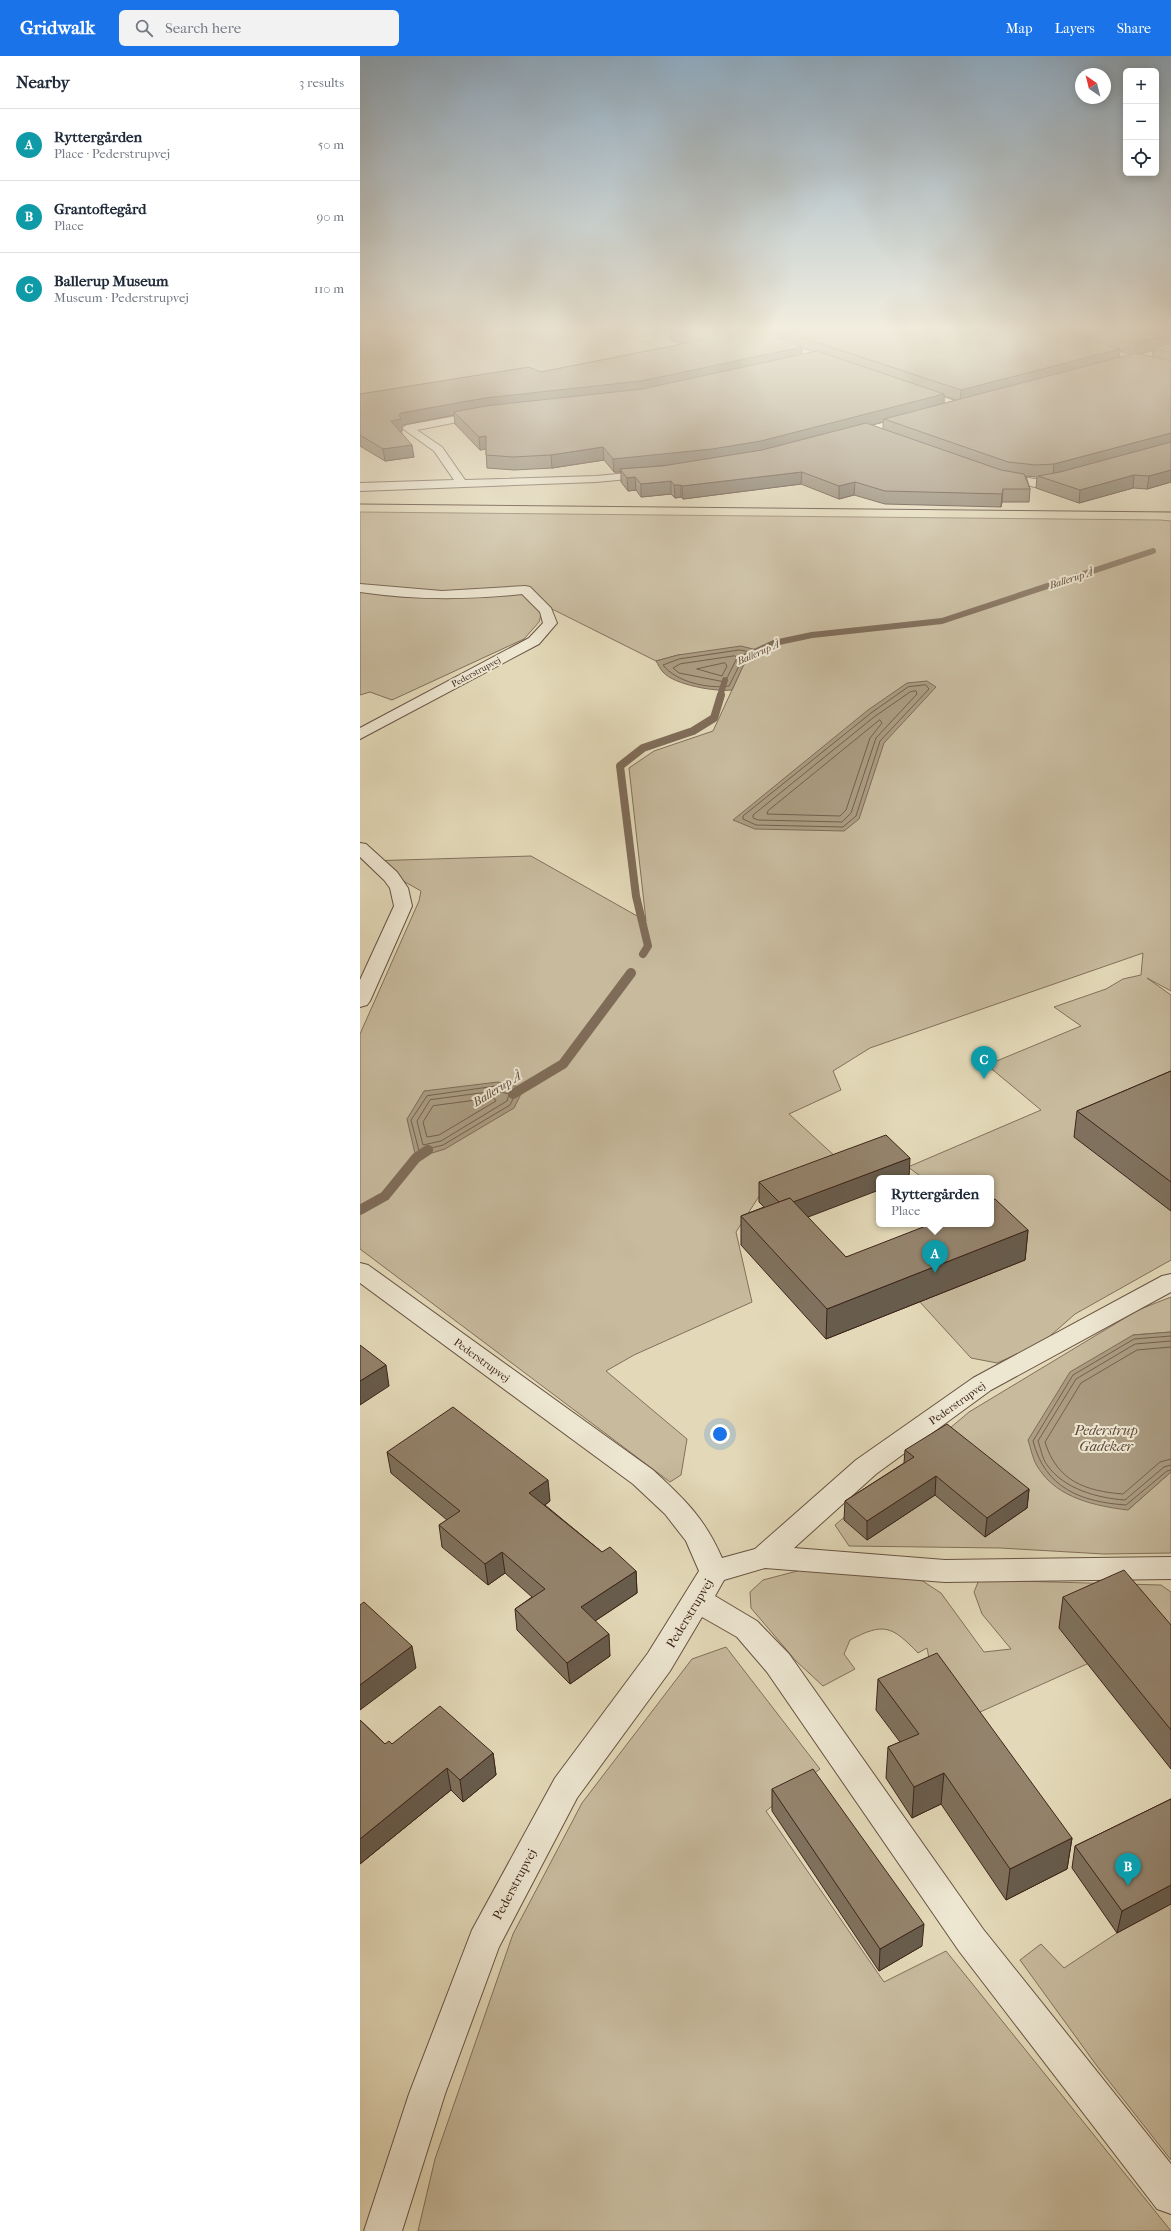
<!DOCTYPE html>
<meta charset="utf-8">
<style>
body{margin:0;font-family:"IM FELL French Canon",serif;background:#f2f2f3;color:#1f2937}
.controls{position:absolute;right:12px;top:12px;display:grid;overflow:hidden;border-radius:6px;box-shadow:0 2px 10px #0003}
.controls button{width:36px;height:36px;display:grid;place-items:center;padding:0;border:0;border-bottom:1px solid #e0e1e3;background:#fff;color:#1f2937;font:20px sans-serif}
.compass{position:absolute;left:715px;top:12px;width:36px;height:36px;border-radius:50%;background:#fff;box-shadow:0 2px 10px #0003;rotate:325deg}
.you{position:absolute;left:360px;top:1378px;width:14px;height:14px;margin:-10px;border:3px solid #fff;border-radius:50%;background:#1a73e8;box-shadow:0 0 0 6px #1a73e833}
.badge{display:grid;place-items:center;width:26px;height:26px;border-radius:50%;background:#1a73e8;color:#fff;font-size:13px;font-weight:700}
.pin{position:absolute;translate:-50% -33px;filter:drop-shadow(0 1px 2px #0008)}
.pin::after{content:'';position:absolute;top:21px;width:14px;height:12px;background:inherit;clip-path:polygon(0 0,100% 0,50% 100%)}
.popup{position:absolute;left:516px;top:1119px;width:118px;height:52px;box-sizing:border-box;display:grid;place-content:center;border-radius:6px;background:#fff;filter:drop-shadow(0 1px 3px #0005);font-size:13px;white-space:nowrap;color:#747a83}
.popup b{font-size:15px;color:#1f2937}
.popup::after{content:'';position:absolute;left:50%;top:100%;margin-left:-8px;border:8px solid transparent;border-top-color:#fff}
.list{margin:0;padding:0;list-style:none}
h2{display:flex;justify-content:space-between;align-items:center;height:52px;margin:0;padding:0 16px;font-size:17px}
h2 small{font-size:13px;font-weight:400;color:#747a83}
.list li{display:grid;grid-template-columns:26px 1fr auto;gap:12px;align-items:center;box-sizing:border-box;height:72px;padding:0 16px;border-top:1px solid #e0e1e3}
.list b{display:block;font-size:15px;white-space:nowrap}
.list p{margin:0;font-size:13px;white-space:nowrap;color:#747a83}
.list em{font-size:13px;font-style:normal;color:#747a83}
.icon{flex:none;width:22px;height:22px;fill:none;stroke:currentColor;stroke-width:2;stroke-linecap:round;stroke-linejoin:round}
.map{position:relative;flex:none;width:811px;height:2175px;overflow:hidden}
header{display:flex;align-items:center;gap:24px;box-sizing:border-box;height:56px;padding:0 20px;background:#1a73e8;color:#fff}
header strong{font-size:19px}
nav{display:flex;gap:22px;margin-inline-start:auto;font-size:14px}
.search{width:280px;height:36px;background:#f2f2f3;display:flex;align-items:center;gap:10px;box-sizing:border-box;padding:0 14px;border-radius:6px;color:#747a83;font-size:15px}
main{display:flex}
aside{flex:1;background:#fff}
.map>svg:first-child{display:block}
.green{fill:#c7ba9d;stroke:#82705c}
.water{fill:#ab9c82;stroke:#7f6c58}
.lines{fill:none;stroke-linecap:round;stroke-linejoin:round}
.shore{stroke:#74604e;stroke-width:1}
.stream-far2{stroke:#7f6c58;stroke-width:6}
.stream-far1{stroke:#7f6c58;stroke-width:8}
.stream{stroke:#7f6c58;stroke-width:10}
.minor-casing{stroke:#675242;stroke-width:2}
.minor{fill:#ede6d1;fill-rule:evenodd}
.tram{stroke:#3e251a;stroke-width:1}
.wall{fill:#7f715d;stroke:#3e251a;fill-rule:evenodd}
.shaded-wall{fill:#685c4c;stroke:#3e251a}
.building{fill:#94836c;stroke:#3e251a}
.labels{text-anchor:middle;stroke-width:4;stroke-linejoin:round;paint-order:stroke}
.far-street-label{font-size:9px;fill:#3e251a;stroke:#ede6d1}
.far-water-label{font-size:10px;font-style:italic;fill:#5f4939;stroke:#ede6d1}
.street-label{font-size:11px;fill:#3e251a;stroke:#ede6d1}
.water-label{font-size:12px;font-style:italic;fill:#5f4939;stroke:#ede6d1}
.near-street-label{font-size:13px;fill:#3e251a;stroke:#ede6d1}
.near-water-label{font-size:14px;font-style:italic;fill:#5f4939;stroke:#ede6d1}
</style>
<header>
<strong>Gridwalk</strong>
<div class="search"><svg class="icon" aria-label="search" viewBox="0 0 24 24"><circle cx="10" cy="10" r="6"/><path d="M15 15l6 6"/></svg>Search here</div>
<nav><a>Map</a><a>Layers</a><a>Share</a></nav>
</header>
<main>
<aside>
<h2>Nearby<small>3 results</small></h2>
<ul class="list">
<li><span class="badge" style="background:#0f9aa8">A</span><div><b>Ryttergården</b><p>Place · Pederstrupvej</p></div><em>50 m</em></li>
<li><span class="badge" style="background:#0f9aa8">B</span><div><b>Grantoftegård</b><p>Place</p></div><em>90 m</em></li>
<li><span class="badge" style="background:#0f9aa8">C</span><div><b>Ballerup Museum</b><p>Museum · Pederstrupvej</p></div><em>110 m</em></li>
</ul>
</aside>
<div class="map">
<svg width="811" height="2175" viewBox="0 0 811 2175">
<rect width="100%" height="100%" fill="#e3d9b8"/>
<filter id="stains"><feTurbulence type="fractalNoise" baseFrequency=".005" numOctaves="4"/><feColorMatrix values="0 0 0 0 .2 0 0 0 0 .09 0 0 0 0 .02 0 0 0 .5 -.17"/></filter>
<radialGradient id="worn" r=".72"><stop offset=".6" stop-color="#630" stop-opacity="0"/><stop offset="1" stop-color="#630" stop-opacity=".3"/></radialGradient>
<g class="green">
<polygon points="0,274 315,274 275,282 317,298 0,345"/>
<polygon points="0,456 800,464 811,465 811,935 787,922 811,939 811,1204 715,1258 682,1287 637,1307 611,1302 559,1245 631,1168 631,1122 563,1122 548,1111 681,1054 627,1009 721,970 694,951 746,933 763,923 781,919 783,897 510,992 473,1015 481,1034 429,1058 478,1103 407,1128 376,1176 392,1246 274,1299 246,1315 327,1383 321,1419 310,1426 0,1193 0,978 59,845 61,835 8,805 171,800 286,865 269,712 294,695 353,675 384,608 397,600 318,599 296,605 184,549 179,566 164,583 32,644 10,636 0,639"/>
<polygon points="811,1241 811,1276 773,1279 768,1454 811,1416 811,1497 744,1498 640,1492 489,1490 475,1469 609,1356 778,1254"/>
<path d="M441 1514 558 1522 581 1537 624 1596 651 1593 622 1558 614 1536 619 1524 801 1529 811 1536V1585L727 1608 600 1665 574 1628 567 1592 558 1597C532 1570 524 1566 490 1584L484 1598 495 1613 463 1630 436 1605 391 1552 390 1536 403 1524Z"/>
<polygon points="366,1591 460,1713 406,1755 524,1926 586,1895 811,2175 58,2175 75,2103 153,1878 222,1747 332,1603"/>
<polygon points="811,1848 811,2104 737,2010 660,1904 681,1888 704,1912 757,1877"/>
</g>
<g class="water">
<path d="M381 590 397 594 398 600 384 608 372 634C356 636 314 629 303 616 300 613 298 608 296 605L318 599Z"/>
<polygon points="567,625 576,631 524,687 499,763 484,775 395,773 373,764 508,654 547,627"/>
<polygon points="138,1026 164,1032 154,1052 85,1093 56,1102 47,1063 64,1035"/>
<path d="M811 1276V1416L768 1454C735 1450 698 1442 679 1413 673 1405 671 1393 668 1384L710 1316 773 1279Z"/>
</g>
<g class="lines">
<g class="shore">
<path d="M380 594 390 596 391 599 381 606 369 630C348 633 316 626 303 609L319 603Z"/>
<polygon points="375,600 377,602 365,626 319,617 313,612 320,608"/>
<polygon points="365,607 367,610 362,620 337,613"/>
<polygon points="566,629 569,633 520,685 496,760 483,771 396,769 383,763 383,760 511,657 548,631"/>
<polygon points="556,635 557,638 516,682 491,757 482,766 398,764 393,762 393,759 514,661 550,636"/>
<polygon points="520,664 522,667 510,682 486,754 480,760 407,758 408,755"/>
<polygon points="137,1030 157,1035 150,1049 83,1089 59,1095 51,1064 67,1040"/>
<polygon points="137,1035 149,1038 147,1045 81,1085 63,1089 57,1065 70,1044"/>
<polygon points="134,1042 136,1045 79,1079 67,1081 63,1066 73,1050"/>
<path d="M811 1280 774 1283 713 1319 673 1385C685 1432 721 1446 766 1449L807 1415 811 1414"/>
<path d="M811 1285 775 1288 716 1323 678 1385C681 1393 682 1402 687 1409 704 1433 737 1442 765 1444L804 1411 811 1409"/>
<path d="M811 1291 777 1294 721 1327 685 1386C697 1425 725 1435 763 1438L800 1406 811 1403"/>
</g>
<g class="stream-far2">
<polyline points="386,600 414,587 452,579 582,565 793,495"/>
<polyline points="360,640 365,624"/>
</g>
<polyline class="stream-far1" points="283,898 288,890 276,840 260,710 283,692 333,675 354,662 361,639"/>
<g class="stream">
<polyline points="153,1038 203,1008 271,917"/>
<polyline points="0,1154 25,1140 56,1102 68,1094"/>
</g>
<defs>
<g id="minor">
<polygon points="811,289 811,295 759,311 754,308"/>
<polygon points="556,332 604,348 605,350 600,353 552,337 552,333"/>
<polygon points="124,355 129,358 128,360 57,374 82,391 105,424 236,420 290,415 296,418 290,421 236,426 0,435 0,427 94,424 74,395 42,372 47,369"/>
<polygon points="553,359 558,362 557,364 488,382 483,379 484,377"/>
<polygon points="638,417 675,423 707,419 713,422 707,425 675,431 634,422 632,420 634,418"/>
<path d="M0 528 82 535 165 530 170 531 191 552 197 567 179 588 0 683V672L169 582 183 567 180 556 162 538C107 544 54 544 0 536Z"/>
<polygon points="0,787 6,788 37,816 48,832 52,850 10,945 7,949 0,951 0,924 34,850 30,832 24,824 0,801"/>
<path d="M0 1207 8 1209 293 1414C325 1444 344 1461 362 1502L395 1493 496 1404 613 1322 802 1220 811 1218V1236L631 1334 516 1418 434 1492 585 1504 811 1501V1523L585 1526 405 1512 364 1524 355 1540 397 1565 429 1598 623 1873 811 2108V2158L797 2153 599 1895 407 1616 377 1581 342 1561 310 1615 217 1742 139 1891 85 2038 42 2175H4L49 2038 112 1874 195 1722 288 1597 339 1515 326 1485 305 1458 273 1428 0 1227Z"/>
</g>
</defs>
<use href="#minor" class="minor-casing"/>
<use href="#minor" class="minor"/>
<polyline class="tram" points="0,448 811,456"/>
</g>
<g class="wall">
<path d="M310 274H811V426L787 433 773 432 719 447 676 432 677 421 666 420 670 433 669 446H642L641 451 525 448 494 439 479 443 441 428 323 443 321 441 315 442 311 438 281 441 276 434 268 435 261 426V416H254L244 404 192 412 154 414 127 412 126 393 120 394 95 368 94 359 43 369 42 370V375L41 376 54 401 25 405 0 390V338L181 316 323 288 310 284ZM442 292 453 296 442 299ZM793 294 792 301 779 298ZM760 295 772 299 759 302ZM584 340 596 344 584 348ZM523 366V373L511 369Z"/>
<polygon points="811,1015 811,1155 714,1081 717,1055"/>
<polygon points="399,1126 447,1161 486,1201 668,1174 665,1204 466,1283 381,1189 381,1160 404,1151 399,1146"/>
<polygon points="545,1394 669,1433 667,1452 625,1481 575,1439 507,1484 484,1464 485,1445 544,1407"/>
<polygon points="27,1396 190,1445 185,1449 242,1496 276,1515 277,1537 235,1565 250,1600 210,1628 157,1574 155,1553 172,1541 145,1517 128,1529 82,1491 79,1469 87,1464 31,1417"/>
<polygon points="703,1541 811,1569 811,1713 699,1572"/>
<polygon points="518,1623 712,1782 707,1813 646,1844 581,1748 552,1762 526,1722 528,1691 540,1686 516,1654"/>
<polygon points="0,1664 25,1688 133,1697 136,1719 103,1746 91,1734 0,1808"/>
<polygon points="412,1733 562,1890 519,1915 412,1755"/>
<polygon points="811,1743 757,1877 712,1812 715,1790"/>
</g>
<g class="shaded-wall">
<polygon points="550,274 584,274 550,281"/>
<polygon points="422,275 422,286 418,287 418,276"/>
<polygon points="811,278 811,288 793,293 793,294 775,299 776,288"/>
<polygon points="442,291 442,302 282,337 94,356 94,359 43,369 42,370 42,375 33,377 31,365 39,359 41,357 125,342"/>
<polygon points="760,293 759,304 600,345 601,334"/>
<polygon points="584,338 584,350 524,363 523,366 401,398 352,406 260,413 261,416 254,416 253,403"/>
<polygon points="811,377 811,389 693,421 694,408"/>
<polygon points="126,380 127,393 120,394 119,381"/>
<polygon points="52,389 54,401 25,405 23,393"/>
<polygon points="243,391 244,404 192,412 191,399"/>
<polygon points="811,414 811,426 787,433 789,420"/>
<polygon points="442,416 441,428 323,443 322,430"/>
<polygon points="774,419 773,432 719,447 720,434"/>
<polygon points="275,421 276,434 268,435 267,422"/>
<polygon points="311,425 311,438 281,441 281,428"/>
<polygon points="495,426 494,439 479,443 479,430"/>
<polygon points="314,429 321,429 321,441 315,442"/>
<polygon points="643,433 642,446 641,451 642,438"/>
<polygon points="550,1102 549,1122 519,1122 519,1134 422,1171 422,1150"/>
<polygon points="668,1174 665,1204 466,1283 467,1253"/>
<polygon points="26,1309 29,1330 0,1349 0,1325"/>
<polygon points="576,1420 575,1439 507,1484 507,1465"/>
<polygon points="188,1424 190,1445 172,1458 169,1437"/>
<polygon points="669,1433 667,1452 625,1481 627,1462"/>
<polygon points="142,1496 145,1517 128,1529 125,1508"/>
<polygon points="276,1515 277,1537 223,1573 221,1551"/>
<polygon points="249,1578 250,1600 210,1628 207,1607"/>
<polygon points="52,1590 56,1612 0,1654 0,1629"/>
<polygon points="133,1697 136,1719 103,1746 100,1724"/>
<polygon points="87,1712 91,1734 0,1808 0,1783"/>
<polygon points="584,1717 581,1748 552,1762 554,1731"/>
<polygon points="712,1782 707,1813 646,1844 650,1813"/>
<polygon points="811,1829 811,1848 757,1877 762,1855"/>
<polygon points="564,1868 562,1890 519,1915 520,1893"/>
</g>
<g class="building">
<polygon points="313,274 537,274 550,280 571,274 702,274 760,293 601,334 422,275 418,276 418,282 442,291 281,325 125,342 41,357 39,359 41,363 31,365 52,389 23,393 0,379 0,338 169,311 181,316 343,284"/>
<polygon points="727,274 811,274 811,278 776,288"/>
<polygon points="811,286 811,296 793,293"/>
<polygon points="457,295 584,338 401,385 352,393 253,403 243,391 191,399 153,401 126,399 126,380 119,381 94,356 125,350 282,333"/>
<polygon points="776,297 811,305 811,377 694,408 676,409 648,406 524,363"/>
<polygon points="506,367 641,414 664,418 670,433 643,433 642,438 525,435 495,426 479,430 442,416 322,430 321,429 314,429 311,425 281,428 275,421 267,422 260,413 302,410 402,394"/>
<polygon points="811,386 811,414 789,420 774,419 720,434 678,420 700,416"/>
<polygon points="811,1015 811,1126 717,1055"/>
<polygon points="526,1079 550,1102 433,1146 430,1142 419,1146 399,1126"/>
<polygon points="430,1142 486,1201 571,1168 631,1168 631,1145 635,1143 668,1174 467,1253 381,1160"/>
<polygon points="0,1289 26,1309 0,1325"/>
<polygon points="93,1351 188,1424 169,1437 242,1496 250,1491 276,1515 221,1551 249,1578 207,1607 155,1553 185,1533 142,1496 125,1508 79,1469 100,1455 27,1396"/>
<polygon points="587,1368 669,1433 627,1462 576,1420 507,1465 485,1445 554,1401 545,1394"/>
<polygon points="764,1514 811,1569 811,1674 703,1541"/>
<polygon points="4,1546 52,1590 0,1629 0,1549"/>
<polygon points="577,1597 712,1782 650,1813 584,1717 554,1731 528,1691 559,1678 518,1623"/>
<polygon points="80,1650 133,1697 100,1724 87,1712 0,1783 0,1664 25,1688 29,1685 32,1688"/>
<polygon points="453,1713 564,1868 520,1893 412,1733"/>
<polygon points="811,1743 811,1829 762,1855 715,1790"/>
</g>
<linearGradient id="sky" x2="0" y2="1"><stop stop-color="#8faabf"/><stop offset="0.47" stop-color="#f2eedf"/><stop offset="1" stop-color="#f2eedf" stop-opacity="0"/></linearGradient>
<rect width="811" height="579" fill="url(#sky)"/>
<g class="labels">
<g class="far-street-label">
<text transform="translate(116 616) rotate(-28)" y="3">Pederstrupvej</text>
</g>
<g class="far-water-label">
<text transform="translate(711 522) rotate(-18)" y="4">Ballerup Å</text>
<text transform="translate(398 596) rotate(-24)" y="4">Ballerup Å</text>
</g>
<g class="street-label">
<text transform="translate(122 1304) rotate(36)" y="4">Pederstrupvej</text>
<text transform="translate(597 1347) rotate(-35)" y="4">Pederstrupvej</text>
</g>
<g class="water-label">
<text transform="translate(137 1033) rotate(-32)" y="4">Ballerup Å</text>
</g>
<g class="near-street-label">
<text transform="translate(329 1557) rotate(-59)" y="5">Pederstrupvej</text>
<text transform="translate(154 1828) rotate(-62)" y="5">Pederstrupvej</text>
</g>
<g class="near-water-label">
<text x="746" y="1379">Pederstrup<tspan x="746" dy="16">Gadekær</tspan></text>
</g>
</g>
<rect width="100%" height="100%" filter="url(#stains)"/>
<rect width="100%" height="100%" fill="url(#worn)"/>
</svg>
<div class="controls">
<button>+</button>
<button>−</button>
<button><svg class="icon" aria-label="locate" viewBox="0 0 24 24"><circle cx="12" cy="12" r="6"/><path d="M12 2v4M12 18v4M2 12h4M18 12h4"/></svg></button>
</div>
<svg class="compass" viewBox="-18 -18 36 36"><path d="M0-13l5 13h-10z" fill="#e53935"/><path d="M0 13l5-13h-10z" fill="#747a83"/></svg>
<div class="you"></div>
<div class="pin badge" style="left:575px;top:1217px;background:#0f9aa8">A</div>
<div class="popup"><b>Ryttergården</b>Place</div>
<div class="pin badge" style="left:768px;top:1830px;background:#0f9aa8">B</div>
<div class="pin badge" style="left:624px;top:1023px;background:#0f9aa8">C</div>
</div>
</main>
